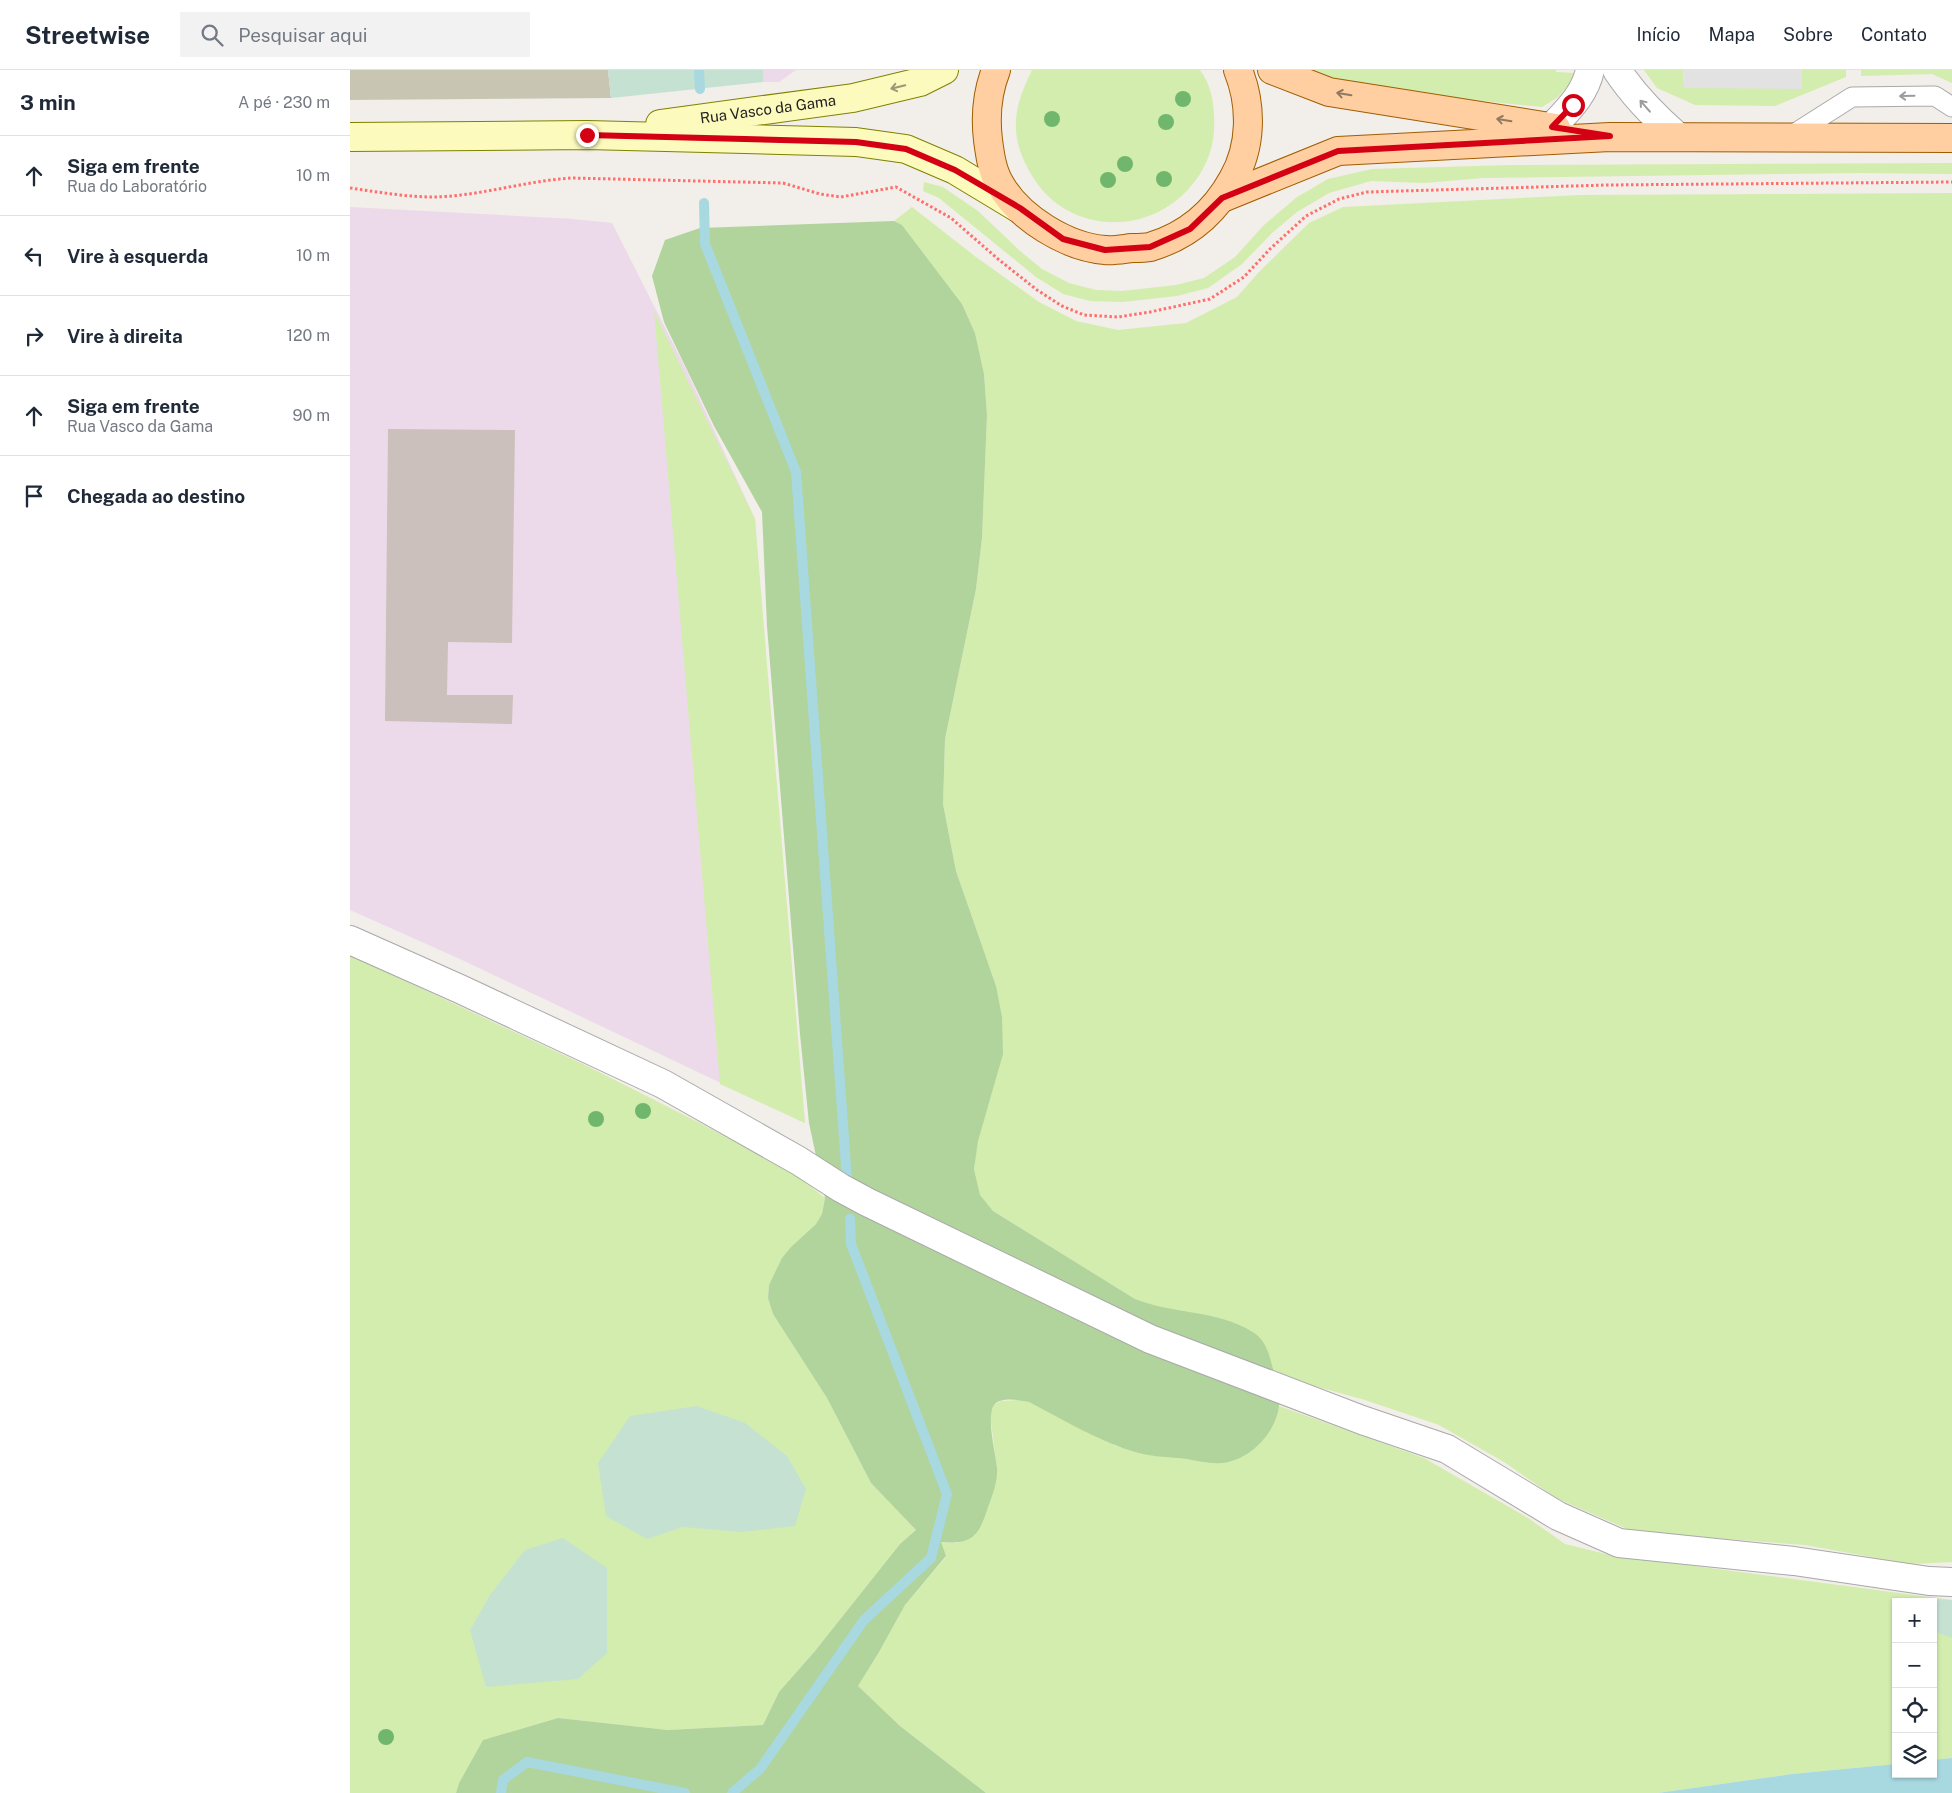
<!DOCTYPE html>
<html lang="pt">
<meta charset="utf-8">
<style>
body{margin:0;font-family:"Public Sans",sans-serif;background:#f2f2f3;color:#1f2937}
.controls{position:absolute;right:15px;bottom:15px;display:grid;overflow:hidden;border-radius:0px;box-shadow:0 1px 4px #0004}
.controls button{width:45px;height:45px;display:grid;place-items:center;padding:0;border:0;border-bottom:1px solid #e0e1e3;background:#fff;color:#1f2937;font:25px sans-serif}
.stop{position:absolute;width:15px;height:15px;margin:-11px;border:4px solid #d40013;border-radius:50%;background:#fff}
.stop.end{background:#d40013;border-color:#fff;box-shadow:0 1px 5px #0008}
.list{margin:0;padding:0;list-style:none}
h2{display:flex;justify-content:space-between;align-items:center;height:65px;margin:0;padding:0 20px;font-size:21px}
h2 small{font-size:16px;font-weight:400;color:#747a83}
.list li{display:grid;grid-template-columns:32px 1fr auto;gap:15px;align-items:center;box-sizing:border-box;height:80px;padding:0 20px;border-top:1px solid #e0e1e3}
.list b{display:block;font-size:19px;white-space:nowrap}
.list p{margin:0;font-size:16px;white-space:nowrap;color:#747a83}
.list em{font-size:16px;font-style:normal;color:#747a83}
.icon{flex:none;width:28px;height:28px;fill:none;stroke:currentColor;stroke-width:2;stroke-linecap:round;stroke-linejoin:round}
.map{position:relative;flex:none;width:1602px;height:1723px;overflow:hidden}
header{display:flex;align-items:center;gap:30px;box-sizing:border-box;height:70px;padding:0 25px;background:#fff;border-bottom:1px solid #e0e1e3}
header strong{font-size:24px}
nav{display:flex;gap:28px;margin-inline-start:auto;font-size:18px}
.search{width:350px;height:45px;background:#f2f2f3;display:flex;align-items:center;gap:12px;box-sizing:border-box;padding:0 18px;border-radius:0px;color:#747a83;font-size:19px}
main{display:flex}
aside{flex:1;background:#fff}
.map>svg:first-child{display:block}
.industrial{fill:#ecdaea}
.construction{fill:#c8c6b3}
.grass{fill:#d3edae}
.forest{fill:#b1d39c}
.wetland{fill:#c5e1d2}
.parking{fill:#e2e2e2}
.water{fill:#a8d9e1}
.lines{fill:none;stroke-linecap:round;stroke-linejoin:round}
.stream{stroke:#a8d9e1;stroke-width:10}
.building{fill:#cbc0bb}
.lane-casing{stroke:#a9a9a9;stroke-width:21}
.street-casing{stroke:#a9a9a9;stroke-width:30}
.secondary-casing{stroke:#7f8200;stroke-width:30}
.primary-casing{stroke:#a05d00;stroke-width:30}
.path{stroke:#ff6f6d;stroke-width:3;stroke-dasharray:2.5 2.5;stroke-linecap:butt}
.lane{stroke:#fff;stroke-width:19}
.street{stroke:#fff;stroke-width:28}
.secondary{stroke:#fcfabd;stroke-width:28}
.primary{stroke:#ffcea1;stroke-width:28}
.tree{fill:#71b66d}
.oneway{stroke:#9a9977}
.oneway2{stroke:#907862}
.oneway3{stroke:#9c9c9c}
.route{stroke:#d40013;stroke-width:6}
.labels{text-anchor:middle;stroke-width:5;stroke-linejoin:round;paint-order:stroke}
.street-label{font-size:15px;fill:#222;stroke:#fff}
</style>
<header>
<strong>Streetwise</strong>
<div class="search"><svg class="icon" aria-label="search" viewBox="0 0 24 24"><circle cx="10" cy="10" r="6"/><path d="M15 15l6 6"/></svg>Pesquisar aqui</div>
<nav><a>Início</a><a>Mapa</a><a>Sobre</a><a>Contato</a></nav>
</header>
<main>
<aside>
<h2>3 min<small>A pé · 230 m</small></h2>
<ul class="list">
<li><svg class="icon" aria-label="ahead" viewBox="0 0 24 24"><path d="M12 20V5M6 11l6-6 6 6"/></svg><div><b>Siga em frente</b><p>Rua do Laboratório</p></div><em>10 m</em></li>
<li><svg class="icon" aria-label="left" viewBox="0 0 24 24"><path d="M17 20v-9H6M10 6l-5 5 5 5"/></svg><div><b>Vire à esquerda</b></div><em>10 m</em></li>
<li><svg class="icon" aria-label="right" viewBox="0 0 24 24"><path d="M7 20v-9h11M14 6l5 5-5 5"/></svg><div><b>Vire à direita</b></div><em>120 m</em></li>
<li><svg class="icon" aria-label="ahead" viewBox="0 0 24 24"><path d="M12 20V5M6 11l6-6 6 6"/></svg><div><b>Siga em frente</b><p>Rua Vasco da Gama</p></div><em>90 m</em></li>
<li><svg class="icon" aria-label="arrive" viewBox="0 0 24 24"><path d="M6 21V4h12l-3 4 3 4H6"/></svg><div><b>Chegada ao destino</b></div></li>
</ul>
</aside>
<div class="map">
<svg width="1602" height="1723" viewBox="0 0 1602 1723">
<rect width="100%" height="100%" fill="#f2eee9"/>
<g class="industrial">
<polygon points="413,0 446,0 429,12 413,12"/>
<polygon points="0,137 223,149 262,153 335,297 405,449 427,776 455,1053 110,889 0,840"/>
</g>
<polygon class="construction" points="0,0 258,0 261,28 0,30"/>
<g class="grass">
<path d="M682 0H850C863 17 865 40 864 61 863 81 854 101 841 116 798 168 715 164 681 104 673 90 666 74 666 58 665 37 673 19 682 0Z"/>
<polygon points="962,0 1206,0 1206,2 1225,3 1219,15 1208,27 1192,37 1093,27 982,9"/>
<polygon points="1294,0 1333,0 1334,17 1452,18 1452,0 1496,0 1496,7 1425,36 1345,35 1307,18"/>
<polygon points="1511,0 1602,0 1602,13 1582,4 1511,6"/>
<polygon points="1602,93 1602,104 1510,103 1133,108 1074,113 1021,111 979,123 947,142 922,163 892,194 858,218 827,226 773,232 740,231 713,224 686,207 589,128 573,121 574,112 593,117 628,141 670,181 692,199 719,213 746,220 772,221 826,215 854,208 885,187 914,155 947,127 978,109 1022,99 1161,95"/>
<polygon points="1602,123 1602,1492 1560,1494 1455,1475 1284,1462 1206,1428 1154,1392 1089,1355 1015,1330 925,1305 803,1237 785,1229 643,1141 630,1126 624,1099 646,916 606,801 593,734 595,669 626,519 632,468 637,345 634,304 625,263 612,234 552,155 544,151 562,137 626,187 689,232 726,251 768,260 836,253 887,227 909,202 959,153 993,137 1231,125"/>
<polygon points="304,241 405,449 455,1053 370,1014"/>
<polygon points="0,885 235,995 346,1051 445,1104 475,1128 472,1144 466,1154 441,1177 419,1215 418,1228 423,1244 477,1328 521,1413 566,1460 550,1474 465,1581 429,1622 413,1655 318,1660 208,1648 133,1670 109,1713 106,1723 0,1723"/>
<polygon points="668,1330 679,1332 766,1376 791,1384 925,1351 929,1336 1074,1388 1178,1448 1215,1474 1260,1485 1602,1530 1602,1688 1583,1690 1583,1532 1546,1532 1546,1694 1442,1704 1308,1723 636,1723 550,1656 508,1616 529,1582 555,1535 596,1487 590,1472 608,1473 647,1399 640,1344 644,1335 651,1331"/>
</g>
<path class="forest" d="M544 151 552 155 612 234 625 263 634 304 637 345 632 468 626 519 595 669 593 734 606 801 646 916 652 947 653 984 628 1071 624 1099 630 1125 643 1141 785 1229C822 1244 866 1240 901 1261 916 1269 919 1284 923 1299 926 1311 931 1323 929 1336 926 1363 899 1391 871 1393 861 1394 848 1391 837 1389 821 1387 804 1387 788 1383 750 1372 714 1350 679 1332 670 1330 652 1327 645 1334 635 1344 646 1384 647 1398 648 1414 641 1428 636 1443 627 1470 618 1474 591 1472L596 1486 555 1535 529 1582 508 1616 550 1656 636 1723H106L109 1713 133 1670 208 1648 318 1660 413 1655 429 1622 465 1581 550 1474 566 1460 521 1413 477 1328 423 1244 418 1228 419 1215 432 1188 441 1177 466 1154 472 1144 475 1128 459 1053 450 964 417 556 412 442 364 356 314 252 302 206 315 170 350 158Z"/>
<g class="wetland">
<polygon points="258,0 413,0 413,12 261,28"/>
<polygon points="347,1336 395,1353 437,1386 456,1419 445,1456 392,1462 333,1457 297,1469 256,1446 248,1393 280,1346"/>
<polygon points="213,1468 257,1498 257,1583 228,1609 136,1617 120,1560 140,1525 175,1480"/>
<polygon points="1552,1528 1602,1530 1602,1568 1583,1561 1583,1532 1552,1532"/>
</g>
<polygon class="parking" points="1333,0 1452,0 1452,19 1334,18"/>
<polygon class="water" points="1602,1688 1602,1723 1308,1723 1442,1704 1546,1694 1546,1704 1583,1704 1583,1690"/>
<g class="lines">
<g class="stream">
<polyline points="349,0 350,19"/>
<polyline points="354,133 355,174 446,402 497,1110"/>
<polyline points="151,1723 153,1710 177,1692 335,1723"/>
<polyline points="382,1723 410,1699 514,1550 581,1488 597,1424 501,1174 500,1149"/>
</g>
</g>
<polygon class="building" points="38,359 165,360 162,573 98,572 97,625 163,625 162,654 35,651"/>
<g class="lines">
<defs>
<polyline id="lane" points="1439,67 1502,27 1585,26 1602,37"/>
<g id="street">
<path d="M1267 0C1284 26 1305 47 1328 67"/>
<path d="M1202 57C1218 40 1235 24 1240 0"/>
<polyline points="0,870 110,919 313,1014 449,1091 491,1118 517,1132 800,1269 1012,1350 1097,1379 1208,1446 1269,1473 1444,1491 1579,1511 1602,1512"/>
</g>
<g id="secondary">
<path id="s1" d="M310 54 503 28 570 12 594 0"/>
<polyline points="0,67 237,65 506,72 556,79 605,100 668,138"/>
</g>
<g id="primary">
<path d="M646 0C637 23 635 45 638 70 640 85 642 101 650 114 669 148 717 177 755 180 763 181 773 179 782 178 788 178 795 178 800 177 837 166 865 142 883 109 902 76 902 35 888 0"/>
<polyline points="922,0 979,22 1206,58"/>
<polyline points="872,128 988,81 1260,67 1602,68"/>
</g>
</defs>
<use href="#lane" class="lane-casing"/>
<use href="#street" class="street-casing"/>
<use href="#secondary" class="secondary-casing"/>
<use href="#primary" class="primary-casing"/>
<path class="path" d="M0 118C28 122 56 127 84 127 130 126 175 111 221 108L433 113 470 124 491 127 546 117 601 148 648 189 687 220 712 236 734 245 768 247 800 242 860 229 894 207 920 179 956 146 989 129 1017 122 1257 115 1602 112"/>
<use href="#lane" class="lane"/>
<use href="#street" class="street"/>
<use href="#secondary" class="secondary"/>
<use href="#primary" class="primary"/>
</g>
<g class="tree">
<circle cx="833" cy="29" r="8"/>
<circle cx="702" cy="49" r="8"/>
<circle cx="816" cy="52" r="8"/>
<circle cx="775" cy="94" r="8"/>
<circle cx="814" cy="109" r="8"/>
<circle cx="758" cy="110" r="8"/>
<circle cx="293" cy="1041" r="8"/>
<circle cx="246" cy="1049" r="8"/>
<circle cx="36" cy="1667" r="8"/>
</g>
<defs><path id="oneway-shaft" d="M-6 0H5M1.5-3L5.5 0L1.5 3" fill="none" stroke-width="1.6" stroke-linecap="round" stroke-linejoin="round" transform="scale(1.25)"/></defs>
<use class="oneway" href="#oneway-shaft" transform="translate(548 17) rotate(166)"/>
<g class="oneway2">
<use href="#oneway-shaft" transform="translate(994 24) rotate(-171)"/>
<use href="#oneway-shaft" transform="translate(1154 50) rotate(-171)"/>
</g>
<g class="oneway3">
<use href="#oneway-shaft" transform="translate(1557 26) rotate(179)"/>
<use href="#oneway-shaft" transform="translate(1295 36) rotate(-131)"/>
</g>
<g class="lines">
<polyline class="route" points="237,65 506,72 556,79 605,100 670,138 713,169 755,180 800,177 840,159 872,128 988,81 1260,66 1202,57 1223,35"/>
</g>
<g class="labels">
<g class="street-label">
<text dy="5" stroke="none"><textPath href="#s1" startOffset="109">Rua Vasco da Gama</textPath></text>
</g>
</g>
</svg>
<div class="controls">
<button>+</button>
<button>−</button>
<button><svg class="icon" aria-label="locate" viewBox="0 0 24 24"><circle cx="12" cy="12" r="6"/><path d="M12 2v4M12 18v4M2 12h4M18 12h4"/></svg></button>
<button><svg class="icon" aria-label="layers" viewBox="0 0 24 24"><path d="M12 4l9 5-9 5-9-5zM3 14l9 5 9-5"/></svg></button>
</div>
<div class="stop" style="left:1223px;top:35px"></div>
<div class="stop end" style="left:237px;top:65px"></div>
</div>
</main>
